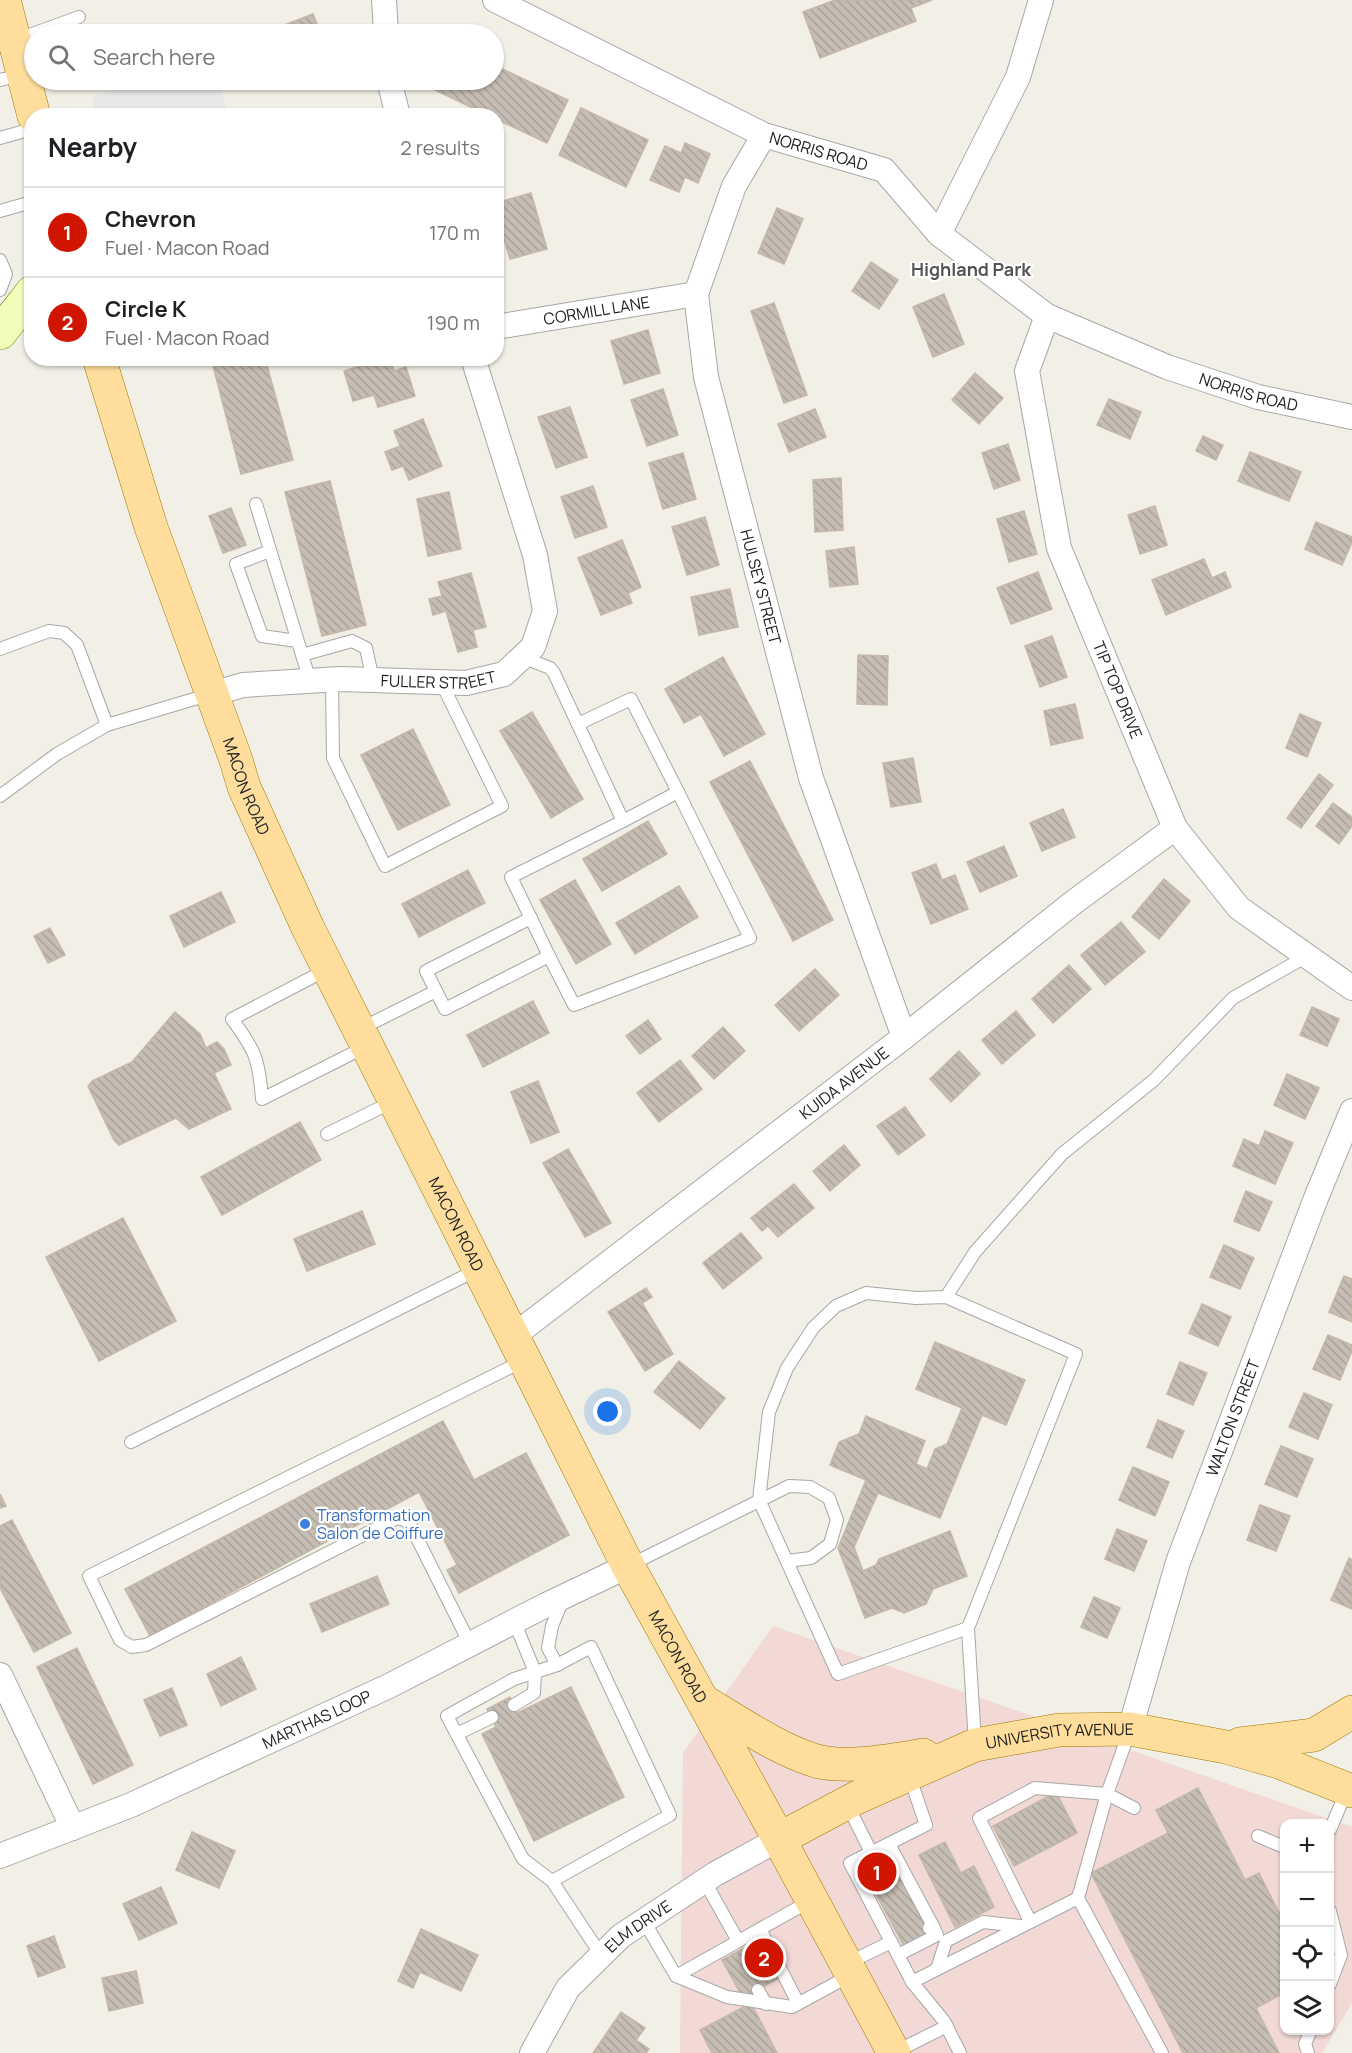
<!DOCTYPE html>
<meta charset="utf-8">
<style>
body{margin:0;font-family:Manrope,sans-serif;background:#f2f2f2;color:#202124}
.controls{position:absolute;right:18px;bottom:18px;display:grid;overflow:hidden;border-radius:12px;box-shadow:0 2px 4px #0004}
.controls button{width:54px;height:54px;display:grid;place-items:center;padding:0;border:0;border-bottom:2px solid #e0e0e0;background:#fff;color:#202124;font:30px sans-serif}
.you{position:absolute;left:608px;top:1412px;width:21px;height:21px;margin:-15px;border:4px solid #fff;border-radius:50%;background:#1a73e8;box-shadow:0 0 0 9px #1a73e833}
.badge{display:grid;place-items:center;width:39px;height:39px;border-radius:50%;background:#d01500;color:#fff;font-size:20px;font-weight:700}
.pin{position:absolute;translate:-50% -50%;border:3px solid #fff;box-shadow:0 2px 6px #0006}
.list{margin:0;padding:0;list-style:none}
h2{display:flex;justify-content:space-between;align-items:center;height:78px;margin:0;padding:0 24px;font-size:26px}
h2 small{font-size:20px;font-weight:400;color:#757577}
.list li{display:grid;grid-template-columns:39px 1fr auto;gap:18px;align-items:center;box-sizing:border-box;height:90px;padding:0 24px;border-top:2px solid #e0e0e0}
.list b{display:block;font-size:22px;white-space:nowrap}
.list p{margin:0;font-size:20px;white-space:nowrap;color:#757577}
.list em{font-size:20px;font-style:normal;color:#757577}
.icon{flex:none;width:33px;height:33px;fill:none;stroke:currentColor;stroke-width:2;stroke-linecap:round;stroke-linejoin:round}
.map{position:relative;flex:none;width:1352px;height:2053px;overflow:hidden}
.search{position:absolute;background:#fff;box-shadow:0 2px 4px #0004;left:24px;top:24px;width:480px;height:66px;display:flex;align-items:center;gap:15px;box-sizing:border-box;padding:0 21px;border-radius:33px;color:#757577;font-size:22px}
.panel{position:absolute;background:#fff;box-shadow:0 2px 4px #0004;left:24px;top:108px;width:480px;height:258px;border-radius:24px}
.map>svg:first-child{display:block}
.commercial{fill:#f2d9d5;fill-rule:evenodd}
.parking{fill:#e8e8e8}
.building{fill:url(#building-back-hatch);stroke:#c4b7a8;stroke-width:1.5}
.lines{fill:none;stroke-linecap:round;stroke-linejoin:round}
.lane-casing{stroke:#a7a7a7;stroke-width:14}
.street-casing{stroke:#a7a7a7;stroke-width:26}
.secondary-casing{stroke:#647e00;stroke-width:34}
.primary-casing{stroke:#9c7800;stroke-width:34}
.lane{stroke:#fff;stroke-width:12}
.street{stroke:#fff;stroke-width:24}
.secondary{stroke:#f2fdb9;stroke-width:33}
.primary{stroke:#ffde9d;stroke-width:33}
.shop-dot{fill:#3f7fe0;stroke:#fff;stroke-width:2}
.labels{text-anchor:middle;stroke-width:4.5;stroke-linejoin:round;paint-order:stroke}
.street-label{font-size:16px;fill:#202020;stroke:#fff}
.shop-label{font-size:16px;fill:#366cbe;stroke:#fff;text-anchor:start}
.neighbourhood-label{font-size:18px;font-weight:bold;fill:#535353;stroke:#fff}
</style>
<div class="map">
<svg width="1352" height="2053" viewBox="0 0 1352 2053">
<defs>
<pattern id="building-back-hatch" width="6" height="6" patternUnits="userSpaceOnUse" patternTransform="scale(1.5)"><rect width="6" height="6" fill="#c6beb5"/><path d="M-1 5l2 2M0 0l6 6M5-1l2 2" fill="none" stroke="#aaa39b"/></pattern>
</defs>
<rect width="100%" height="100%" fill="#f1efe6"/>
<path class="commercial" d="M773 1626 1352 1827V2003L1322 2053H680L683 1753ZM1284 1824H1330V2030H1284Z"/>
<polygon class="parking" points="148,80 218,80 228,115 97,115 92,97"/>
<g class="building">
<polygon points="835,0 932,0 911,8 916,21 820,58 803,12"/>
<polygon points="313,14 321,34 280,34 277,28"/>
<polygon points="494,65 568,100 547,143 496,119 496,116 489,116 433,89 437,80 494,80"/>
<polygon points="581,108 648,140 626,187 559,155"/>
<polygon points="169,110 171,116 159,116 158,114"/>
<polygon points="685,143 710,154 698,183 685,177 679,192 650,180 665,146 681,153"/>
<polygon points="531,193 547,249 510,259 496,212 496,203"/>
<polygon points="777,208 803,219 784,264 758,253"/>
<polygon points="871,262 898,280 879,309 852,291"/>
<polygon points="944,294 964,344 933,357 913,307"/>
<polygon points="774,303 807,395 784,403 751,311"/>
<polygon points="648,330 660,373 624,384 611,341"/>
<polygon points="211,358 265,358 293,460 241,474"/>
<polygon points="385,358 390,358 394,371 406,367 415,396 378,407 374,395 353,401 344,371"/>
<polygon points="975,373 1003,398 979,424 952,400"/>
<polygon points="663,389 678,435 647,446 631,400"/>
<polygon points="1109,399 1141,412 1130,439 1097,425"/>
<polygon points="570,407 587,457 556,468 538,417"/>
<polygon points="815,409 826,437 789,452 778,424"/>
<polygon points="423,419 442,466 409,480 403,466 392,470 385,452 400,446 394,431"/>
<polygon points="1203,436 1223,445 1216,460 1196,451"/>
<polygon points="1008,444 1020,480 994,489 982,453"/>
<polygon points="1250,452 1301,472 1289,501 1238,481"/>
<polygon points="683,453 696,499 663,509 649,463"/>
<polygon points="841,478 843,530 815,532 813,480"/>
<polygon points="330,481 366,625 322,636 285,492"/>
<polygon points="593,486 607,527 575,538 561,497"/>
<polygon points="449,492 461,549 428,556 417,499"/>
<polygon points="1155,506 1167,545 1140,554 1128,515"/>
<polygon points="231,508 246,545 223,553 209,516"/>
<polygon points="1024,511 1037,554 1009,562 997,519"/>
<polygon points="705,517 719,565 687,575 672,527"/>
<polygon points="1316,522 1352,537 1352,542 1342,565 1305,549"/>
<polygon points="622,540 641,587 628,593 632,603 601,615 578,558"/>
<polygon points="854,547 858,584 830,587 826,551"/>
<polygon points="1204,559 1212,578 1225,572 1231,587 1166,615 1152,580"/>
<polygon points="1038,572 1052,609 1011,624 997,588"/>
<polygon points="471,573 486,627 473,630 477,647 458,652 446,611 433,615 429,599 442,596 438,582"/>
<polygon points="730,589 738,627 699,635 691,597"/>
<polygon points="1052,636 1067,677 1040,687 1025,646"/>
<polygon points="858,655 888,656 887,705 857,704"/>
<polygon points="723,657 765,734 724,756 701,714 684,723 665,689"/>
<polygon points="1075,704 1083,738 1051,745 1044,711"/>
<polygon points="532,712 583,799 551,818 500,731"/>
<polygon points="1300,714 1321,723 1307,757 1286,748"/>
<polygon points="413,729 450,805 398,830 361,755"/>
<polygon points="913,758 921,802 891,807 883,763"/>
<polygon points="750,761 833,920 793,941 710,782"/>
<polygon points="1319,774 1333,785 1301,828 1287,818"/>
<polygon points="1333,803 1352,817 1352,826 1339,844 1316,826"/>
<polygon points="1063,809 1075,837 1042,851 1030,823"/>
<polygon points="648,821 667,854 602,891 583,859"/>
<polygon points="1004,846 1017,876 980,892 967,862"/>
<polygon points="936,864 942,880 955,875 968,909 931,924 912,873"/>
<polygon points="468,870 485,903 419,937 402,904"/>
<polygon points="1164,879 1190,901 1159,939 1132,917"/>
<polygon points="575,880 611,944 576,964 540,900"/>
<polygon points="679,886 698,917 635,954 616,923"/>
<polygon points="221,892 235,922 184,947 170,916"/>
<polygon points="1121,922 1145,952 1105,985 1081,955"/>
<polygon points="50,928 65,955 48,963 34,936"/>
<polygon points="1069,965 1091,989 1053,1023 1032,999"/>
<polygon points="815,969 839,995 799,1031 775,1005"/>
<polygon points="533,1001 549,1033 483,1067 467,1035"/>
<polygon points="1312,1007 1339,1019 1327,1046 1300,1035"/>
<polygon points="1016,1011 1035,1035 1002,1064 982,1040"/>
<polygon points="175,1012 200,1034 206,1048 217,1042 224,1049 231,1065 214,1073 231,1109 189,1129 176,1118 119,1145 114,1140 88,1086 92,1081 132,1062"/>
<polygon points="648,1020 661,1039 640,1054 626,1036"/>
<polygon points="723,1027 745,1051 714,1079 692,1056"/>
<polygon points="959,1051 980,1074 951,1102 930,1079"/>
<polygon points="680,1060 702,1089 659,1122 637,1093"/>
<polygon points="1287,1074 1319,1088 1305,1119 1274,1105"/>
<polygon points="538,1081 559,1132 531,1143 511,1092"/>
<polygon points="905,1107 925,1135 898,1155 877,1126"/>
<polygon points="300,1122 321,1160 222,1215 201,1177"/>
<polygon points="1265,1131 1293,1143 1275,1184 1233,1166 1244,1139 1259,1146"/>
<polygon points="844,1145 860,1165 830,1191 813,1171"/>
<polygon points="568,1149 611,1223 585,1237 543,1163"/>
<polygon points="794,1184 814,1208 778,1237 768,1226 762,1231 751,1218"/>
<polygon points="1246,1191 1272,1202 1259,1231 1234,1221"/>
<polygon points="362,1211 375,1244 307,1271 294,1239"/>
<polygon points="123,1218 176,1321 99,1361 46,1257"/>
<polygon points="741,1233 762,1258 723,1289 703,1263"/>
<polygon points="1224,1245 1254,1258 1240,1289 1210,1277"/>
<polygon points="1344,1276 1352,1279 1352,1322 1329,1312"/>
<polygon points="646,1288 652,1297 642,1303 673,1354 645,1371 608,1312"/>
<polygon points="1202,1304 1231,1317 1218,1346 1189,1333"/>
<polygon points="1328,1335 1352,1345 1352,1351 1340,1380 1313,1369"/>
<polygon points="935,1342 1025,1380 1006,1425 982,1415 940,1518 878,1493 854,1547 863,1571 876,1565 879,1559 950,1531 967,1576 933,1589 926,1604 904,1613 892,1608 865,1618 838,1548 866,1480 830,1465 839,1442 859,1434 866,1416 925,1441 916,1464 927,1469 935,1449 947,1444 962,1408 916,1389"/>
<polygon points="679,1361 725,1398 700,1429 654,1392"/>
<polygon points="1180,1362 1207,1373 1193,1405 1167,1394"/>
<polygon points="1304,1393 1332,1405 1318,1439 1289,1427"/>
<polygon points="1158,1420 1184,1431 1172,1458 1147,1447"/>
<polygon points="443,1421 474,1480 526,1453 569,1535 459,1593 447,1570 457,1565 419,1492 150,1636 125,1589"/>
<polygon points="1281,1446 1313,1459 1297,1497 1265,1484"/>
<polygon points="1133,1467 1169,1482 1155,1516 1119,1500"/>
<polygon points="0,1494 6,1506 0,1508"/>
<polygon points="1260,1505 1290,1516 1276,1551 1247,1540"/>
<polygon points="12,1520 71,1633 34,1652 0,1588 0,1526"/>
<polygon points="1117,1529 1147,1541 1134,1571 1105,1559"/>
<polygon points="1349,1558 1352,1560 1352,1609 1331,1600"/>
<polygon points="377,1576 389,1604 322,1632 310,1604"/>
<polygon points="1094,1597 1120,1608 1107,1638 1081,1627"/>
<polygon points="77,1648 133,1765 93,1784 37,1667"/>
<polygon points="241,1657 256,1689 221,1706 207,1674"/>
<polygon points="571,1687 624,1797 534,1841 482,1734 496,1727 487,1709 510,1697 517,1713"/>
<polygon points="172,1688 187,1725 160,1736 144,1700"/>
<polygon points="1198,1788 1245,1880 1259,1873 1284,1923 1284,1993 1256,2008 1279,2053 1183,2053 1091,1873 1168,1833 1156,1810"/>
<polygon points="1056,1792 1077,1833 1014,1866 993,1826"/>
<polygon points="192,1832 235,1851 219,1888 176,1870"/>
<polygon points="945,1842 961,1873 974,1866 994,1907 955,1927 919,1855"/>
<polygon points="888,1851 930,1931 904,1946 861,1866"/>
<polygon points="161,1887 177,1923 139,1940 123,1904"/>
<polygon points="421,1929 478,1955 461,1991 420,1972 413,1988 398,1981"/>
<polygon points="54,1936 65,1967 38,1977 27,1946"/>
<polygon points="759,1940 779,1978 743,1998 722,1960"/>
<polygon points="136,1971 143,2003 109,2011 102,1978"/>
<polygon points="751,2003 777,2053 712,2053 700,2030"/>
<polygon points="621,2012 645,2028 636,2040 649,2049 646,2053 593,2053"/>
</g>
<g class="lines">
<defs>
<g id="lane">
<polyline points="16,40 79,17"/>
<polyline points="0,80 22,75"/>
<polyline points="0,138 32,129"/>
<polyline points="0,211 32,202"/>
<polyline points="0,260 6,274 0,290"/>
<polyline points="256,504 310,681"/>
<polyline points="270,551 236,564 262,636 297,641"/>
<polyline points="0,649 49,631 64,633 77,645 107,725"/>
<polyline points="302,655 352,641 366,648 373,680"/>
<polyline points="332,680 333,758 385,866 502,806 441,682"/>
<polyline points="578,724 631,699 678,792"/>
<polyline points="0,796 57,754 107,725 211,694"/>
<polyline points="549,956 511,877 623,821"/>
<path d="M326 970 232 1019C255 1050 259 1059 262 1099L367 1046"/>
<polyline points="436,991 426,971 531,918"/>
<polyline points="360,1029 436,991 445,1009 549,956 574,1005 750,938 678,792 623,821 554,673 550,668 522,657"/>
<polyline points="327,1134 394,1101"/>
<polyline points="946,1297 975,1252 1062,1154 1154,1080 1233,998 1307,956"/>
<polyline points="131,1442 477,1270"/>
<polyline points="628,1566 789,1486 810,1487 829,1498 837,1520 830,1544 811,1558 787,1561"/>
<polyline points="514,1621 535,1672 534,1693 514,1705"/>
<polyline points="968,1628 838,1674 759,1500 769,1412 787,1368 813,1328 836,1306 866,1293 916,1298 946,1297 1076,1354 968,1628 975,1743"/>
<polyline points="470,1644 411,1526 405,1520 397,1518 146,1645 132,1647 120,1640 89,1576 523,1361"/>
<polyline points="557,1665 548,1648 552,1626 563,1599"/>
<polyline points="1130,1730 1107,1794 1078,1898 1162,2053"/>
<polyline points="457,1734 492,1717"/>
<polyline points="909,1775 926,1825 850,1863 912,1982 944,2021 960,2053"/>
<polyline points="847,1804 871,1852"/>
<polyline points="1330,1830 1347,1790"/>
<polyline points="1258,1836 1284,1847"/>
<polyline points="889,1844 933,1926 929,1928"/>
<polyline points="704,1880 738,1941"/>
<polyline points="552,1881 523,1859 447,1716 514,1679 557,1665 591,1647 670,1815 552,1881 601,1955"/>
<polyline points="812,1900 676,1976 727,1997 792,2007 851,1975"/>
<polyline points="1330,1911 1341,1955 1330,1984"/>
<polyline points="644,1921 676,1976"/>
<polyline points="1030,1921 979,1818 1035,1788 1107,1794 1134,1808"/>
<polyline points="760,1929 798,2003"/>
<polyline points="898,1955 937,1935 933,1926"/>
<polyline points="846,1964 891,1942"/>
<polyline points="937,1969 946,1941 983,1922 1020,1926"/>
<polyline points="912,1982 1078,1898"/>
<polyline points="758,1990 766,2004"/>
<polyline points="895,2052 947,2026"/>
<polyline points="1308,2053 1305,2044 1311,2030"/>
</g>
<g id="street">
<polyline points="384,0 386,34"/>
<path id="s1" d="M495 0 764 135 884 170 939 234 1047 316 1167 367 1258 397 1352 417"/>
<polyline points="389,80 398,116"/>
<path id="s2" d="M764 135 734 186 696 294 706 377 811 778 904 1037"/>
<polyline points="939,234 1018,77 1041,0"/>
<path id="s3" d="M1047 316 1027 371 1059 548 1175 828 1239 908 1352 988"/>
<path id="s4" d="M496 327 696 294"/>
<path id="s5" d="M212 694 243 685 340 679 466 683 504 674 533 647 545 611 535 555 473 358"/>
<path id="s6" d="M512 1337 904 1037 1074 902 1175 828"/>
<polyline points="0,1675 73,1828"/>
<path id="s7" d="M1130 1729 1178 1562 1316 1198 1352 1111"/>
<path id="s8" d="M0 1856 131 1805 389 1686 546 1605 628 1566"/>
<path id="s9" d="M532 2053 568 1988 621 1936 715 1874 779 1839"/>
</g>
<polyline id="secondary" points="0,333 32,292"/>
<g id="primary">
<polyline points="4,0 34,116"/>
<path id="s10" d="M99 358 151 527 236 760 244 787 308 928 628 1566 779 1839 894 2053"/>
<path d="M703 1701C739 1722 774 1747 813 1760 842 1770 894 1760 923 1755"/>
<polyline points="1240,1744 1314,1735 1352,1712"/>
<path id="s11" d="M779 1839 856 1798 975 1745 1059 1730 1130 1729 1226 1747 1279 1762 1352 1791"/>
</g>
</defs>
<use href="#lane" class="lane-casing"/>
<use href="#street" class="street-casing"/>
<use href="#secondary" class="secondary-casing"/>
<use href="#primary" class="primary-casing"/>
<use href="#lane" class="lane"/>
<use href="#street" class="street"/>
<use href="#secondary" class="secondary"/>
<use href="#primary" class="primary"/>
</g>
<circle class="shop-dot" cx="305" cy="1524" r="6"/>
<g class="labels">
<g class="street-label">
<text dy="6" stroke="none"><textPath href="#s1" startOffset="358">NORRIS ROAD</textPath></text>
<text dy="6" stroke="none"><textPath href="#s4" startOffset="102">CORMILL LANE</textPath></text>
<text dy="6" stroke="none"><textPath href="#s1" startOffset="862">NORRIS ROAD</textPath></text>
<text dy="6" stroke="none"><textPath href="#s2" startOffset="474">HULSEY STREET</textPath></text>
<text dy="6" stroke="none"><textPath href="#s5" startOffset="228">FULLER STREET</textPath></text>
<text dy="6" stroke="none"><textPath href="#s3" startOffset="392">TIP TOP DRIVE</textPath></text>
<text dy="6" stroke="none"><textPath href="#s10" startOffset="453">MACON ROAD</textPath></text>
<text dy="6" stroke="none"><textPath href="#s6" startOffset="418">KUIDA AVENUE</textPath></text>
<text dy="6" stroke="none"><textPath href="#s10" startOffset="939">MACON ROAD</textPath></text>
<text dy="6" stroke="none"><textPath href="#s7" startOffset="328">WALTON STREET</textPath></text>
<text dy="6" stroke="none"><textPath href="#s10" startOffset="1425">MACON ROAD</textPath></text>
<text dy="6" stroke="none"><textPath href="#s8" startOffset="345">MARTHAS LOOP</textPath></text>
<text dy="6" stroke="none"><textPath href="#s11" startOffset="303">UNIVERSITY AVENUE</textPath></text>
<text dy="6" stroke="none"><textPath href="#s9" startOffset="168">ELM DRIVE</textPath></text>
</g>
<g class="shop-label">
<text x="317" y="1521">Transformation<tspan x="317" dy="18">Salon de Coiffure</tspan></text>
</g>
<g class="neighbourhood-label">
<text x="971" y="276">Highland Park</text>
</g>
</g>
</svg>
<div class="controls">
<button>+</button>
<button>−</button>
<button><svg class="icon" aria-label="locate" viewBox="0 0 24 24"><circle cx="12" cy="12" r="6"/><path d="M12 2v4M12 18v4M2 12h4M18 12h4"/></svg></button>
<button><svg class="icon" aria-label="layers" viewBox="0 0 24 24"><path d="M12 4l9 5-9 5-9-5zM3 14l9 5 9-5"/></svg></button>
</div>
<div class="you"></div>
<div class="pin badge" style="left:877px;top:1872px">1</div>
<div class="pin badge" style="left:764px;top:1958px">2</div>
<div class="search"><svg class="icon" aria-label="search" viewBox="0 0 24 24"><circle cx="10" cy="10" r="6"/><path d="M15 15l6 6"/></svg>Search here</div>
<section class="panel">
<h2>Nearby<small>2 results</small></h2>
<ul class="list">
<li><span class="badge">1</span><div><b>Chevron</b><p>Fuel · Macon Road</p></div><em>170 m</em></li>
<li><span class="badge">2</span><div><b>Circle K</b><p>Fuel · Macon Road</p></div><em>190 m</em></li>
</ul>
</section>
</div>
